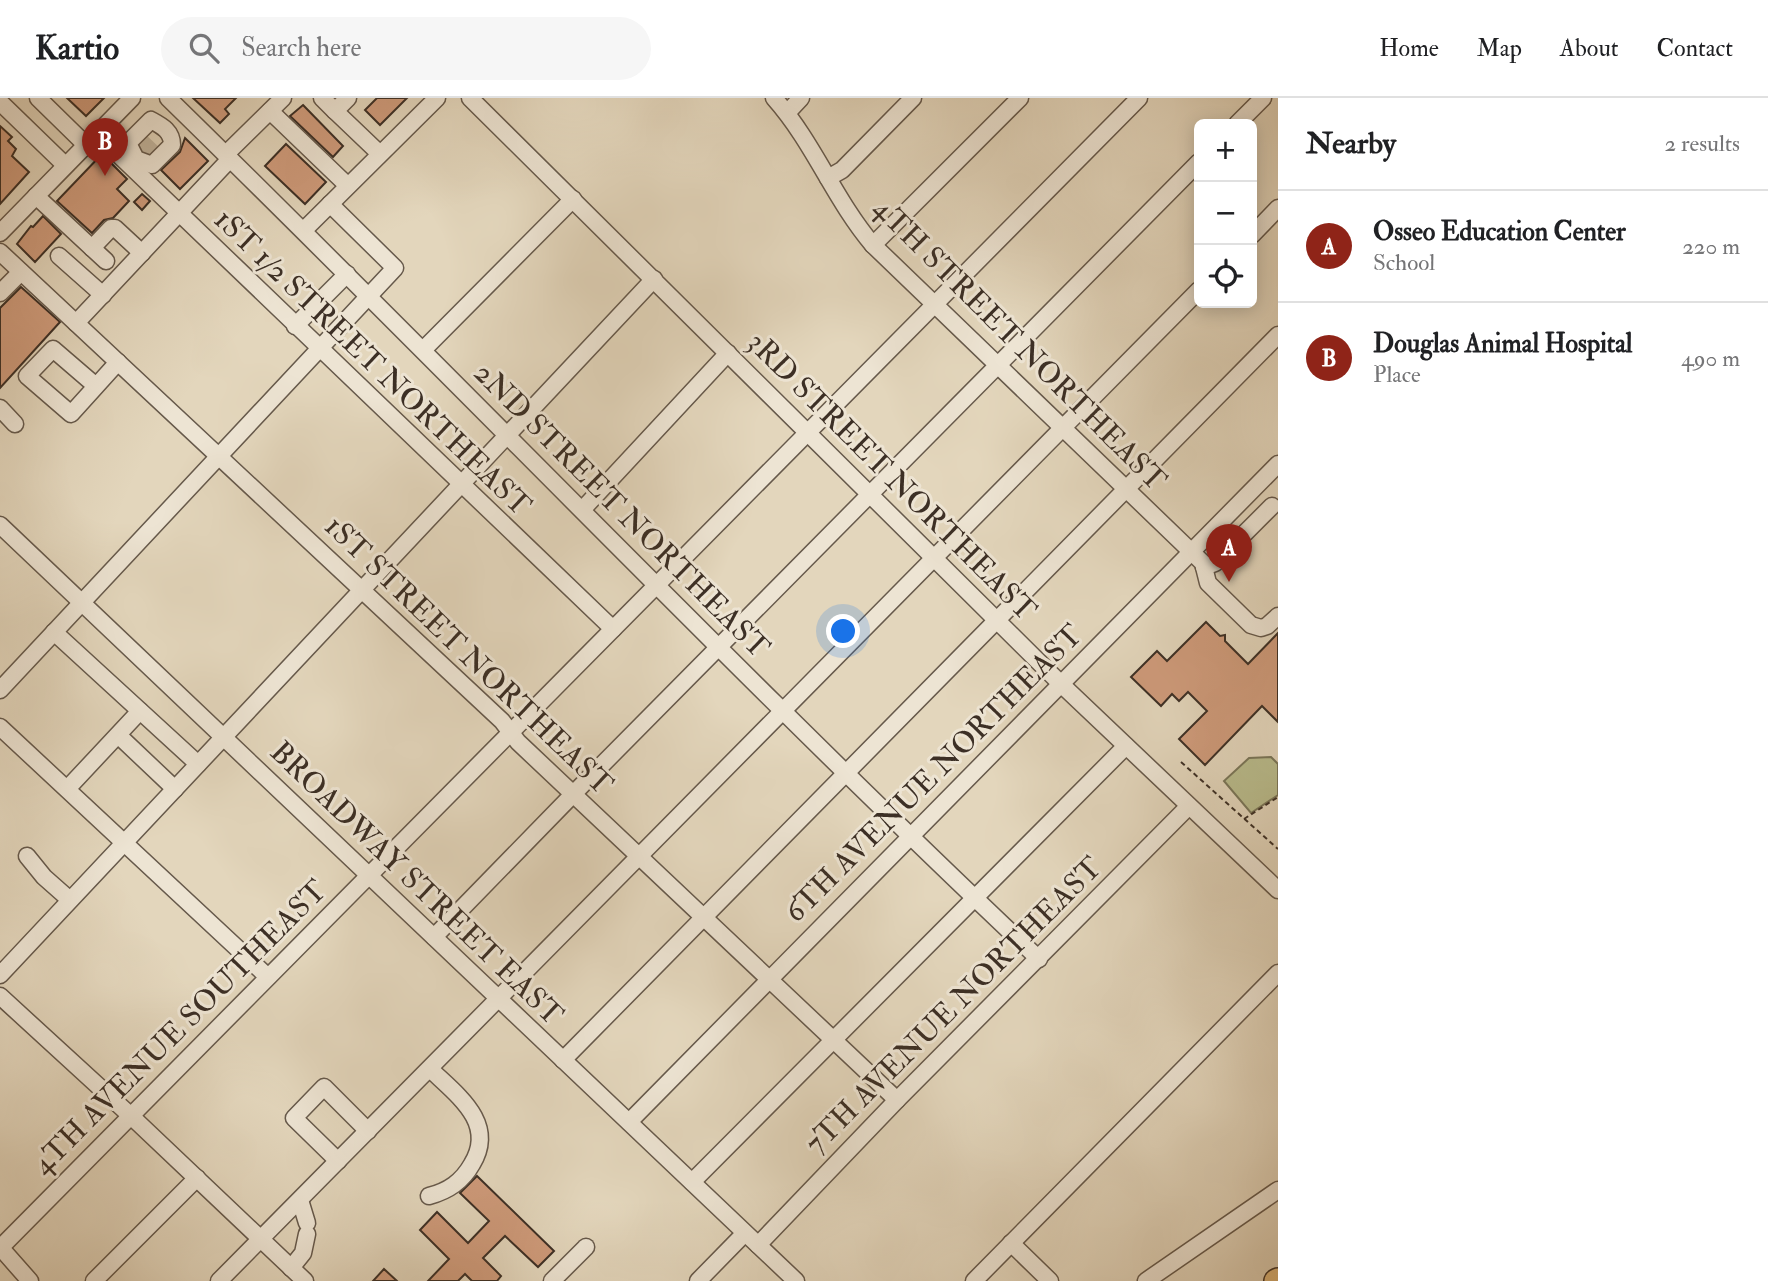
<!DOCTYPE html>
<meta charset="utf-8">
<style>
body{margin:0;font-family:"IM FELL Double Pica",serif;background:#f6f6f6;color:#202124}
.controls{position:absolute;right:21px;top:21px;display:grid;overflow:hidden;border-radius:10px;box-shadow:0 4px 18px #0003}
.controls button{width:63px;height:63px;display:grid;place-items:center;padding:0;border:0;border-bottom:2px solid #e0e0e0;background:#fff;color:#202124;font:35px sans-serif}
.you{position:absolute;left:844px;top:534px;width:24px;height:24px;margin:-18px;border:5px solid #fff;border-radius:50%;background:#1a73e8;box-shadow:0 0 0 10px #1a73e833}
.badge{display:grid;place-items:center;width:46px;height:46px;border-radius:50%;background:#8f2418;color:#fff;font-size:23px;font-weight:700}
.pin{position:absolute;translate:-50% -58px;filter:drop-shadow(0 2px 4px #0008)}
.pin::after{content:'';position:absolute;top:37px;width:24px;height:21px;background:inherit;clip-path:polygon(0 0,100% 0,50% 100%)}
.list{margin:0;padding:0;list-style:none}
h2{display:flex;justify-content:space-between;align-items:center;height:91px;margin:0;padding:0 28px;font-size:30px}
h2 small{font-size:23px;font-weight:400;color:#757577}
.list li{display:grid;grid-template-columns:46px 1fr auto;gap:21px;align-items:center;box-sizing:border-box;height:112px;padding:0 28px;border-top:2px solid #e0e0e0}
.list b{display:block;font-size:26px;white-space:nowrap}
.list p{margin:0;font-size:23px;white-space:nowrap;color:#757577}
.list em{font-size:23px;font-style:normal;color:#757577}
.icon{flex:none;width:38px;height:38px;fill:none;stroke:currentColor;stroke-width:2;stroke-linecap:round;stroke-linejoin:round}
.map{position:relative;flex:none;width:1278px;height:1183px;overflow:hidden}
header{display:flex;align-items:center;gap:42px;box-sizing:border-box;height:98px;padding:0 35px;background:#fff;border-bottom:2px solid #e0e0e0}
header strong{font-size:33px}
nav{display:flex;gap:38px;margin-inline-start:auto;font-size:24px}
.search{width:490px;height:63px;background:#f6f6f6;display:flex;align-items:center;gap:18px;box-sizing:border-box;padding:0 24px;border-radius:38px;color:#757577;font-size:26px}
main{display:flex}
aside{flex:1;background:#fff}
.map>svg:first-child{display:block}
.green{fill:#b9bc8d;stroke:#7a7659;stroke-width:2}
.building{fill:#cf9b7b;stroke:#3c2f25;stroke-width:2}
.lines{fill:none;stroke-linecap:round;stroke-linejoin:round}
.minor-tunnel{stroke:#c2b59e;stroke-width:16;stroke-dasharray:16 8;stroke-linecap:butt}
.minor-casing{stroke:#66594b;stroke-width:19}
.highway-casing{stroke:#3c2f25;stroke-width:26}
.path{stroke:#3c2f25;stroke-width:2;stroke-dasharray:5 3.5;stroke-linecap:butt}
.minor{stroke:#ede4d3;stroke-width:16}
.highway{stroke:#e2bb7e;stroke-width:23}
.labels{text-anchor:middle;stroke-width:6;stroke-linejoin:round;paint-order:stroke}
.street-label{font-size:30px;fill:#3c2f25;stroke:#ede4d3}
</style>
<header>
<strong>Kartio</strong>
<div class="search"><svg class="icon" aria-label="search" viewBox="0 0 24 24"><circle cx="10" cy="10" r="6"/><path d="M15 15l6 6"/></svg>Search here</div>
<nav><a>Home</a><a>Map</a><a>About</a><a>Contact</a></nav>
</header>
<main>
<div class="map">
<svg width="1278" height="1183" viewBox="0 0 1278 1183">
<rect width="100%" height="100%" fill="#e3d6bc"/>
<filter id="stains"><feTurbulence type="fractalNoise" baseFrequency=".00286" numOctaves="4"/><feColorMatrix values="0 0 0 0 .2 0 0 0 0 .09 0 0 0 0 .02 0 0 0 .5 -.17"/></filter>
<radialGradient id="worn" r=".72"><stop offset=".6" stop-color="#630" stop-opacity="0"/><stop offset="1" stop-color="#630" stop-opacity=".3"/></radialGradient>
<polygon class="green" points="1271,659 1278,666 1278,697 1251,715 1224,683 1249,660"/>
<g class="building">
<polygon points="67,0 104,0 86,18"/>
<polygon points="193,0 236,0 225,11 229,16 220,25"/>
<polygon points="377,0 407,0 380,27 365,12"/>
<polygon points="303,7 343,48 333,59 290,18"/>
<polygon points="0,28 12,39 8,43 16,51 12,58 29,74 0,106"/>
<polygon points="185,40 208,63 180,91 161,72 180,54"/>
<polygon points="286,46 326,84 305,106 265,68"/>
<polygon points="102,56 127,81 117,91 129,103 113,120 104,122 92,135 57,103"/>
<polygon points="142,96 150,103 142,112 134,104"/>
<polygon points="43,118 61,136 35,164 17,146 31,128 33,129"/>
<polygon points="21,189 60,224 0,290 0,210"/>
<polygon points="1206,524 1220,538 1225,537 1225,543 1248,566 1278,535 1278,624 1262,608 1205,667 1179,641 1207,613 1188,594 1179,603 1172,596 1161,608 1131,579 1157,553 1167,563"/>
<polygon points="477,1078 554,1153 538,1169 505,1138 483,1160 501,1178 497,1183 472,1183 465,1176 458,1183 428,1183 449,1161 420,1132 437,1114 468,1145 489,1123 460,1095"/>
<polygon points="384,1171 397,1183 373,1183"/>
</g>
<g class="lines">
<polyline class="minor-tunnel" points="142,55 161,35"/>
<defs>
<g id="minor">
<polyline points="38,0 86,47"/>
<path d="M168 0C460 285 742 581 1039 861"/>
<polyline points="322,0 335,13"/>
<polyline points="348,0 335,13 380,56"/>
<polyline points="470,0 1061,586 1278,792"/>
<path d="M774 0C814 45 834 101 873 147L1203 465 1208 485 1251 527 1261 530 1267 528 1278 518"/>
<polyline points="0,4 65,67"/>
<polyline points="270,13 348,88"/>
<polyline points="787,15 801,0"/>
<path d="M151 22C162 28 172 33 172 47L152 67 136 61 128 45Z"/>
<polyline points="1237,26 1263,0"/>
<polyline points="97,36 613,531"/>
<polyline points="226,56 283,0"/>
<polyline points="828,80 842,72 913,0"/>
<polyline points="36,98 106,163"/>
<polyline points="304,132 437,0"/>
<polyline points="0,135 132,0"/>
<polyline points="1252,137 1278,110"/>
<polyline points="873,147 1020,0"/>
<polyline points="92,150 111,130 115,130 142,155"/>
<polyline points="0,154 502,623 518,644 897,1002"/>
<polyline points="59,158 103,197"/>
<polyline points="0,195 21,174"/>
<polyline points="76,225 230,61"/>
<polyline points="295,228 347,176"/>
<polyline points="423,252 573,101"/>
<polyline points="96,288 53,251 27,278 71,316 118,264"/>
<polyline points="0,310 15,326"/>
<polyline points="582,412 728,255"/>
<polyline points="0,427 796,1183"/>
<polyline points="1204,469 1215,465 1272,408"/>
<polyline points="54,534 198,666"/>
<polyline points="0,592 395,170 330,106"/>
<polyline points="0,629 268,879"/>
<polyline points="118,637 175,691"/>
<polyline points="67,691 140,613"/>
<polyline points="27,758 44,779 70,802"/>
<polyline points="434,839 584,685 1199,64"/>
<polyline points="0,877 654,181"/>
<polyline points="0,898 131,1018 305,1183"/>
<polyline points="563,962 1278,237"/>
<polyline points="629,1024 1278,366"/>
<polyline points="338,1063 294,1020 324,989 368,1033"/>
<polyline points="692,1084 1126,648"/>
<path d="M429 1098C448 1093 462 1084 472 1066 497 1025 457 997 430 971"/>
<polyline points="300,1102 307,1125"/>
<polyline points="1011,1145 1050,1183"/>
<polyline points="758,1147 897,1002 1189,708"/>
<polyline points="0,1149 30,1183"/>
<polyline points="0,1150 1139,0"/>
<polyline points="291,1170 303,1155 307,1136"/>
<polyline points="94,1183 197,1080"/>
<polyline points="219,1183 1199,192"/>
<polyline points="552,1183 586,1149"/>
<polyline points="698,1183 745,1135"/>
<polyline points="974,1183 1278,875"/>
<polyline points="1146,1183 1278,1092"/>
</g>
<polyline id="highway" points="1276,1183 1278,1182"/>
</defs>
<use href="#minor" class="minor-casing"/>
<use href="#highway" class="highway-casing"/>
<g class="path">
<polyline points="1181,664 1278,751"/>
<polyline points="1244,721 1278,699"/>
</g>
<use href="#minor" class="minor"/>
<use href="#highway" class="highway"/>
</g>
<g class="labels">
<g class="street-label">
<text transform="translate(1020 246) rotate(45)" y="10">4TH STREET NORTHEAST</text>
<text transform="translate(373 264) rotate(44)" y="10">1ST 1/2 STREET NORTHEAST</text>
<text transform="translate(892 378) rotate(45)" y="10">3RD STREET NORTHEAST</text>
<text transform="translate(622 412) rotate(45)" y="10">2ND STREET NORTHEAST</text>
<text transform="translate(469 557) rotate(44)" y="10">1ST STREET NORTHEAST</text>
<text transform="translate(933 675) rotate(-45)" y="10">6TH AVENUE NORTHEAST</text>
<text transform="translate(417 785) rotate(44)" y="10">BROADWAY STREET EAST</text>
<text transform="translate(953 907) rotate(-45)" y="10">7TH AVENUE NORTHEAST</text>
<text transform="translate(179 929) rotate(-45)" y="10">4TH AVENUE SOUTHEAST</text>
</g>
</g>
<rect width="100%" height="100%" filter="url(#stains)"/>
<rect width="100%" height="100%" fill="url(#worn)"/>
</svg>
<div class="controls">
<button>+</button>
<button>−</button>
<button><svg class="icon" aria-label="locate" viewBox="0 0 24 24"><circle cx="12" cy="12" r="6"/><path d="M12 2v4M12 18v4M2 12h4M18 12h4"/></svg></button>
</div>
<div class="you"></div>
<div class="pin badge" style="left:1229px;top:484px">A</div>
<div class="pin badge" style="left:105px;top:78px">B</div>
</div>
<aside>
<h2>Nearby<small>2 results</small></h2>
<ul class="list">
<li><span class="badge">A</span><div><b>Osseo Education Center</b><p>School</p></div><em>220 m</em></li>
<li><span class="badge">B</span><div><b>Douglas Animal Hospital</b><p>Place</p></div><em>490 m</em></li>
</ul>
</aside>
</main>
